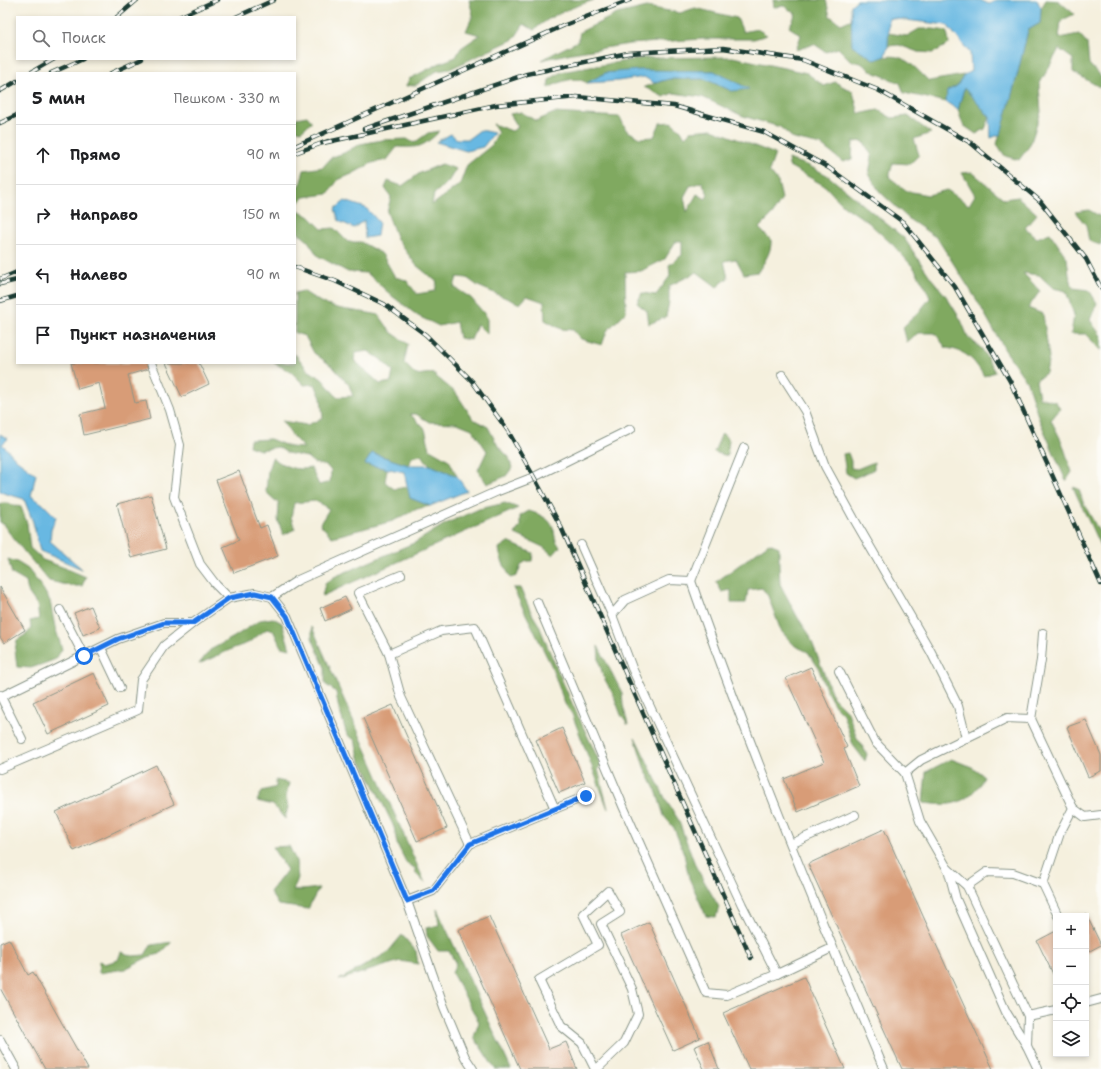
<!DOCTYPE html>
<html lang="ru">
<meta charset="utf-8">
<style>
body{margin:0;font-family:"Shantell Sans",sans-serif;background:#f2f2f2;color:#202124}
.controls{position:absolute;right:12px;bottom:12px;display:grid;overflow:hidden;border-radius:0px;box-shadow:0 2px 6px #0003}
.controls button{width:36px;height:36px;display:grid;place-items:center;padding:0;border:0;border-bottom:1px solid #e0e0e0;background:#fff;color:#202124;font:20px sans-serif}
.stop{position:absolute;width:12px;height:12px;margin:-9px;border:3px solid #1a73e8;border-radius:50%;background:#fff}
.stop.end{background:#1a73e8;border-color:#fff;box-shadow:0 1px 4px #0008}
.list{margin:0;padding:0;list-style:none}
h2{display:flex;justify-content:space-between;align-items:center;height:52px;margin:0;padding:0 16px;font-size:17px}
h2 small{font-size:13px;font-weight:400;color:#757577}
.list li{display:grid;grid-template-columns:26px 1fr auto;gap:12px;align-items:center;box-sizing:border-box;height:60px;padding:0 16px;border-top:1px solid #e0e0e0}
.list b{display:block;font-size:15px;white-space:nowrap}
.list em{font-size:13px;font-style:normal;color:#757577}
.icon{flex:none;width:22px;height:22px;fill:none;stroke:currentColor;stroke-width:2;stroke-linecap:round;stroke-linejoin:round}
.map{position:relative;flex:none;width:1101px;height:1069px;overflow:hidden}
.search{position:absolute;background:#fff;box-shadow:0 2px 6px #0003;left:16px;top:16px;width:280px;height:44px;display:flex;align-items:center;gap:10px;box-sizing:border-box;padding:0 14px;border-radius:0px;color:#757577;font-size:15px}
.panel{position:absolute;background:#fff;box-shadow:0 2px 6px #0003;left:16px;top:72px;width:280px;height:292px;border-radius:0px}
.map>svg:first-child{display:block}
.forest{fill:#80a960;stroke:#50734a;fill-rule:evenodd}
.water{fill:#67b8e2;stroke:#437a8b}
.building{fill:#d89c77}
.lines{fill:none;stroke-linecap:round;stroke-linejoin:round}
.service-casing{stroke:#8a9689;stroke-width:10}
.service{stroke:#fff;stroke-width:8}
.rail-casing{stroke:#1f3d34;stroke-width:4.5}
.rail{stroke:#fdfcf7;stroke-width:3;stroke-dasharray:9;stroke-linecap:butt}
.route{stroke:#1a73e8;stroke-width:5}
</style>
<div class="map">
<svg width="1101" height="1069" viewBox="0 0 1101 1069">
<rect width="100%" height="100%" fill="#fdfcf7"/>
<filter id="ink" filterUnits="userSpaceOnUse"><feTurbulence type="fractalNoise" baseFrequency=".025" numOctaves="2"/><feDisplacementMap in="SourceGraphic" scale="8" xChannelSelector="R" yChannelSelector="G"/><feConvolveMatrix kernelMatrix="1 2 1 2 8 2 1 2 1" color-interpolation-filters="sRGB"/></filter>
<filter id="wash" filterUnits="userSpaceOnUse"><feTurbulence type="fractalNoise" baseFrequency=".012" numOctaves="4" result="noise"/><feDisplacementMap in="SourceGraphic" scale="16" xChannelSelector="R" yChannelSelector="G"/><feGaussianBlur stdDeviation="0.9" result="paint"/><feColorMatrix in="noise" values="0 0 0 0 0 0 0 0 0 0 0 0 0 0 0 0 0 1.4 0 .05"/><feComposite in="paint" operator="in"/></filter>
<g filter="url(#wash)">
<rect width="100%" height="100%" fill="#f5f0de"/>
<g class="forest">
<path d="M469 0H594C571 8 552 14 534 30L524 24 514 39 450 69 437 71 416 85 406 86 409 79 440 63 456 57 461 48 480 35 466 31 473 15Z"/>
<path d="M773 0H826L830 16 841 24 852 19V45L875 60C901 49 911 64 929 81L964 75 957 86 947 91 946 102 904 93 900 83 873 72 861 63 851 61 838 48 826 52 814 44 796 50 801 35 789 27 796 14 784 6 774 7Z"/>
<polygon points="1046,0 1059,1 1074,14 1061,21 1059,38 1079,34 1087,43 1089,64 1101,77 1101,88 1073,72 1073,59 1059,49 1039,85 1041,112 1030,145 1019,160 1005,156 997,144 1017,76 1028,30 1040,23 1041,8"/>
<polygon points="647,7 680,13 695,8 737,18 743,32 757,29 767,35 754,39 702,39 630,44 572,53 541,60 578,41 580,32 617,14"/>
<polygon points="919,29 933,29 947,31 949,44 933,53 918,52 899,45 888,46 888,33 907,36"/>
<path d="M733 57 807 73 824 86 835 82 853 92 859 114 878 110 892 118 908 116 931 133 914 139 919 155 910 164 893 163 889 177 907 191 928 195 947 190 969 205 975 195 962 173 972 172 1004 199 1018 197 1037 214 1025 228 1037 238 1050 233 1067 258 1069 275 1073 288 1089 290 1097 303 1090 320 1101 336V351L1086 334H1071L1074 315 1066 291 1053 288 1039 275 1023 273 1040 291 1028 308 1043 314 1049 357 1046 373 1036 380 1039 397 1056 402 1060 409 1051 420 1062 442 1072 472 1066 481 1039 419 1027 382 1005 350 978 302 937 238 910 220 879 191 869 174 872 156 863 141 853 142 852 159 843 162 821 145 794 139 780 127 743 116 702 97 673 93 664 97 644 87 669 79H705L732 91 714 71 605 73 587 83C574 75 560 82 548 88L549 80 561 72 643 58Z"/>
<polygon points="964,87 990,117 985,129 976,134 963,125 958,110"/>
<path d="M521 112 536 121 554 113 620 117 626 130 640 138 654 137 660 123 671 122 681 130 685 137 691 131 712 129 775 154 769 171 778 182 782 199 772 215 759 228 771 240C772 252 764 262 758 272L744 274 736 259 724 261 728 278 717 287 697 272 669 286V302L666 317 649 324 647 311 637 303 642 293 656 295 670 276 669 265 682 255V241H676L665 259 641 271 625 272 626 312 607 331 602 345 581 339 573 330 561 329 545 320 544 302 527 296 520 304 478 286 467 278 457 277 454 287 471 298 487 317V334L477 324 471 340 459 338 456 322 439 326 418 316 392 296 367 273 348 272 318 256 308 241 295 230V208L310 217 322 229 334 228 348 242H361L382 254 395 277 406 280 417 294 435 291 437 282 416 265 397 239 387 212 391 197 385 188 388 181 402 186 420 173 442 164 456 169 448 182 434 194 432 205 460 184 467 165 492 145 498 132 493 124 512 131 518 127 510 114ZM702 182 708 194 706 199 697 194 687 212 684 197 690 186Z"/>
<polygon points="307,116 312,122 301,131 295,129 296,118"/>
<path d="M440 131C423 147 420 148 397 147L387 160 372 163 352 174 338 180 328 194 305 197 295 205V187L300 185 304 170 323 167 332 157 344 153 360 144 382 140 407 139 414 143 428 133Z"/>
<path d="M788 159 809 166 827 175 904 238 931 278 946 296 961 320 968 337 982 349 995 372 984 376C973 359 967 351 946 348L935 333H918L907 342 903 327 919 312 930 298 926 288 914 268 893 245 868 222 843 205 825 186 789 166Z"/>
<polygon points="1089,210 1101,217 1101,244 1100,245 1089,241 1086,225 1075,212"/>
<path d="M303 291C311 296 319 302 327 305 344 311 362 311 379 315L391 332 408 344 404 363 416 375 432 373 456 393 473 419 488 427 498 446 509 457 512 468 506 476 487 484 478 470 487 451 472 429 457 423 429 422 416 414H410L425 429 430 449 449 460 457 476 430 465 421 455 412 457 408 465 372 453 365 464 387 469 385 482 394 489 408 487 410 498 430 506 417 509 393 521 332 537 320 524 329 509 316 501 294 503 291 517 295 529 283 535 278 520 279 504 266 492 268 470 272 458C287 467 294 471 311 468L319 485 330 482 331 471 327 466 314 463 307 457 287 453 278 447 260 450 249 446 250 440 270 439 290 447 304 448 293 437 282 421 307 425 323 418 321 398 315 384 304 385 291 372 274 363H295V354L308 370 322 379 337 397 353 396 349 385 333 367 314 353 305 336 295 333V293ZM368 351 380 359 393 371 391 382 380 384 354 360 356 353Z"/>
<polygon points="722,433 729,440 727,456 714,452"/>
<path d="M848 453 851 461V468L857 469 874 462V469C867 473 861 475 854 478L846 473 843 454Z"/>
<polygon points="1073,487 1079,489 1083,502 1101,535 1101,548"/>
<path d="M5 503 21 507 27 523 30 548 43 560 65 568 86 577 82 586H72L49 581C33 562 16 543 2 523L0 522V504Z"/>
<polygon points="505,503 518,508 322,596 325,584 334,577 416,542 445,524 479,509"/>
<path d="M529 511C538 514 551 518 554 530 555 538 555 540 560 547L553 555 543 547 515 534 520 526V516Z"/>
<path d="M508 542 533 553 532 561C521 560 520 568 517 576L510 578C506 566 500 562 499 548Z"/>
<polygon points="769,543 779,547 779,566 780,584 798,618 809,634 833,697 848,712 856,736 867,754 865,761 853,745 843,714 835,706 827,692 818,667 808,652 795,646 781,631 768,596 762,588 748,590 746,603 731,603 731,590 722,592 716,582"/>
<polygon points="8,559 17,562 28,569 43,589 50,601 55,627 62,649 56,659 43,664 31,668 17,667 15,650 17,640 28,633 31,628 30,621 39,619 37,605 28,592 26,582 12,574"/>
<polygon points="513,588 520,588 532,614 539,625 546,643 571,701 601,765 598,769 608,809 572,714 565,704 551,665"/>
<polygon points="273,618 282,623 290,649 281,647 273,630 268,628 248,643 234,648 199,664 210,650 234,637 260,620"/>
<polygon points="312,627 425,883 416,874 415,868 407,864 397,844 394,827 366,769 360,761 355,740 347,735 338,705 336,692 325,684 325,668 312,638"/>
<polygon points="598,646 622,693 623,705 628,725 621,715 614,696 603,676 599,661"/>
<polygon points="635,737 667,802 678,819 696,867 719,907 716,917 706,916 689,878 684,854 674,828 664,816 657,793 644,767"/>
<path d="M951 759 972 767 984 776C981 786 968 799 958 802 947 806 935 804 923 803L926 772Z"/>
<polygon points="276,780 289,783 286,797 288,807 285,819 273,805 257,801 262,791 276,787"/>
<polygon points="289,846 296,861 298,878 293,891 319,888 308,909 278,905 270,892 287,870 272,847"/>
<polygon points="437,909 511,1069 495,1069 474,1037 479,1022 452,973 456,964 449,951 438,951 427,936 426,928 439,925"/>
<polygon points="402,935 416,951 418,964 400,961 339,980 387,953"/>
<polygon points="172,942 160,954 148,957 125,969 99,973 99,961 105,964 118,960 121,952 133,956 145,955 151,945"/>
</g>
<g class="water">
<polygon points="857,0 980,0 989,4 997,0 1037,0 1041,8 1040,23 1028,30 1017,76 1001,134 991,138 990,117 964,88 958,110 946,102 947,91 957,86 964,75 971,71 970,53 947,25 889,18 888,46 885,56 875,60 852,45 851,5"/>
<polygon points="639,70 714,71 749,89 732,91 705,79 669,79 654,83 644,77 618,81 587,83 605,73"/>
<polygon points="480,130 494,133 483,147 466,151 436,142 451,134 457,139 468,139"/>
<polygon points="345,201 366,208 379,222 377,236 365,238 364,220 354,228 339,221 335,209"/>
<polygon points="0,434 8,439 2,444 17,460 36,474 31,496 43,504 56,517 51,530 50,541 82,569 40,551 33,522 24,499 0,492"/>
<polygon points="372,453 408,465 430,465 457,476 467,491 430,506 410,498 404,472 365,464"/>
</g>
<g id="blocks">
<g class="building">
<polygon points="71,363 146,363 148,369 128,375 135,403 146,401 150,419 84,435 80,414 105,408 99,383 78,389"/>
<polygon points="166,363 199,363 209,384 182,397"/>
<polygon points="239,471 260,528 267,525 278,556 234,573 223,547 239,540 216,480"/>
<polygon points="151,495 166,549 131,558 117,504"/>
<polygon points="0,587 25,630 4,643 0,637"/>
<polygon points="345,597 351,609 325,621 320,608"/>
<polygon points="91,606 100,628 83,635 74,613"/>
<polygon points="811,667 847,747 844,749 859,786 798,812 784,779 824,762 786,678"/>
<polygon points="94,673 109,706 48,734 33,702"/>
<polygon points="393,705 447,828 417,841 363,718"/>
<polygon points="1086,720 1101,755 1101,771 1088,777 1067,727"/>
<polygon points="562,728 585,782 559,793 536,740"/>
<polygon points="156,765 174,804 74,851 56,812"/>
<polygon points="884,829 923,916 993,1069 902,1069 848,951 808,864"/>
<polygon points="1086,914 1101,945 1086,953"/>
<polygon points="489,916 549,1049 566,1042 577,1069 520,1069 458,930"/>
<polygon points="649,922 700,1038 673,1050 621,935"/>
<polygon points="1056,931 1056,980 1037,941"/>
<polygon points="9,939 28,975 33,972 88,1069 45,1069 0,988 0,943"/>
<polygon points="804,977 845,1069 749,1069 723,1013"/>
<polygon points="708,1041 719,1069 704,1069 694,1047"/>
</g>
</g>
</g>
<g filter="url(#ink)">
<use href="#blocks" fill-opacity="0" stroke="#8a9689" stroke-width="1"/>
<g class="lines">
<defs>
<g id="service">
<polyline points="151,363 170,410 180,445 174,497 200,564 216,585 229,598"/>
<polyline points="782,375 805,411 825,466 854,519 931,652 958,706 966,738"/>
<polyline points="581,545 612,615 632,668 742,905 777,974"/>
<polyline points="401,575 358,593 389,654 401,697 470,844"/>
<polyline points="691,581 744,448"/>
<polyline points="272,597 298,580 498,491 534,477 631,429"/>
<polyline points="537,602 623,806 706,993 727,995 777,974 832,948"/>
<polyline points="60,610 84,656"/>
<path d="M612 615 625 600 669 580 691 581C749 746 815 908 884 1069"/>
<polyline points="101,648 120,688"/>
<polyline points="389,654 441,631 475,627 555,809"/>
<polyline points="839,671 875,742 905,773 920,821 947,868 967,886 1028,1016 1027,1046 1038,1069"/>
<polyline points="0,695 22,739"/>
<polyline points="0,697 118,639 164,623 193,623"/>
<polyline points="1031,719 1041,660 1043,633"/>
<polyline points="0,769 138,710 141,680 164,646 193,623 229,598 255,593 272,597 287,616 407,901 444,1007 465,1057 473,1069"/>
<polyline points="905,773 921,760 1007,718 1031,719 1073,808 1060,833 1043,884 1058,916"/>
<polyline points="1073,808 1085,817 1101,815"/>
<polyline points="791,844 855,815"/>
<polyline points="948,869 956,899 1006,1012 1027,1046"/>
<polyline points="967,886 987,872 1013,873 1043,884"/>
<polyline points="407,901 433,891 470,844 586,796"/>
<polyline points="1086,1003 1101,999"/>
<polyline points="1028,1016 1056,1010"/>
<polyline points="0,1040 16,1069"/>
<polyline points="595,1069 582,1043 561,1026 539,980 598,945 583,914 608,891 620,912 601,924 632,989 638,1014 624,1043 597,1069"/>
</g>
</defs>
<use href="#service" class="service-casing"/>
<use href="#service" class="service"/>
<defs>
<g id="rail">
<polyline points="117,17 137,0"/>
<polyline points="179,17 217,0"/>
<polyline points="236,17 274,0"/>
<polyline points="30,73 54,59"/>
<polyline points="51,73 83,59"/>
<polyline points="111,73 142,59"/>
<polyline points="0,91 17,81"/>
<polyline points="0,123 17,115"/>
<polyline points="364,129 527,74 628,53 723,48 803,60 878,90 971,143 1040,201 1086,259 1101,288"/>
<polyline points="323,143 496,105 577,97 674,106 764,132 829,168 903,222 955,287 1010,381 1101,584"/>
<polyline points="295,146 565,25 630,0"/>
<polyline points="295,153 328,141"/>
<polyline points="295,267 335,281 384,304 426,335 472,381 508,431 534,477 561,527 751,958"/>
<polyline points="0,279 17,272"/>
<polyline points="0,284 17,280"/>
<polyline points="0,301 17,296"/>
</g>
</defs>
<use href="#rail" class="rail-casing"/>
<use href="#rail" class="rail"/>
</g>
</g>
<g class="lines" filter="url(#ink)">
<polyline class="route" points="84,656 118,639 164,623 193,623 229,598 255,593 272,597 287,616 407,901 433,891 470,844 586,796"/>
</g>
</svg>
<div class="controls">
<button>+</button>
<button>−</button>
<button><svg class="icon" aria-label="locate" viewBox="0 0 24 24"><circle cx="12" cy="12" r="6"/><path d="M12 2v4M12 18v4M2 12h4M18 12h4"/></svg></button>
<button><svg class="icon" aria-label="layers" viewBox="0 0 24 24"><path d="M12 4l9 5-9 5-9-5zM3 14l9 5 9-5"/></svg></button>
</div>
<div class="stop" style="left:84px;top:656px"></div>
<div class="stop end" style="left:586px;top:796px"></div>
<div class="search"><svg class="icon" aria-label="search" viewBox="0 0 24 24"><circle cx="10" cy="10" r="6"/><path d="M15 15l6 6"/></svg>Поиск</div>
<section class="panel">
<h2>5 мин<small>Пешком · 330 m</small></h2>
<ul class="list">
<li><svg class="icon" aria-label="ahead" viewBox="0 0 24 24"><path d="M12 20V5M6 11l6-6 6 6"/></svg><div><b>Прямо</b></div><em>90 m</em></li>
<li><svg class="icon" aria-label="right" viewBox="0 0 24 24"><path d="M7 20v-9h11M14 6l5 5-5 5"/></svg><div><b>Направо</b></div><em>150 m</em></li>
<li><svg class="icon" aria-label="left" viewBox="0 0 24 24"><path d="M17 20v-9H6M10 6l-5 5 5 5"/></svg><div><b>Налево</b></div><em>90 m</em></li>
<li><svg class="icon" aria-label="arrive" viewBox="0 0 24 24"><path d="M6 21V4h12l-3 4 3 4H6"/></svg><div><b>Пункт назначения</b></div></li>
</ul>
</section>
</div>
